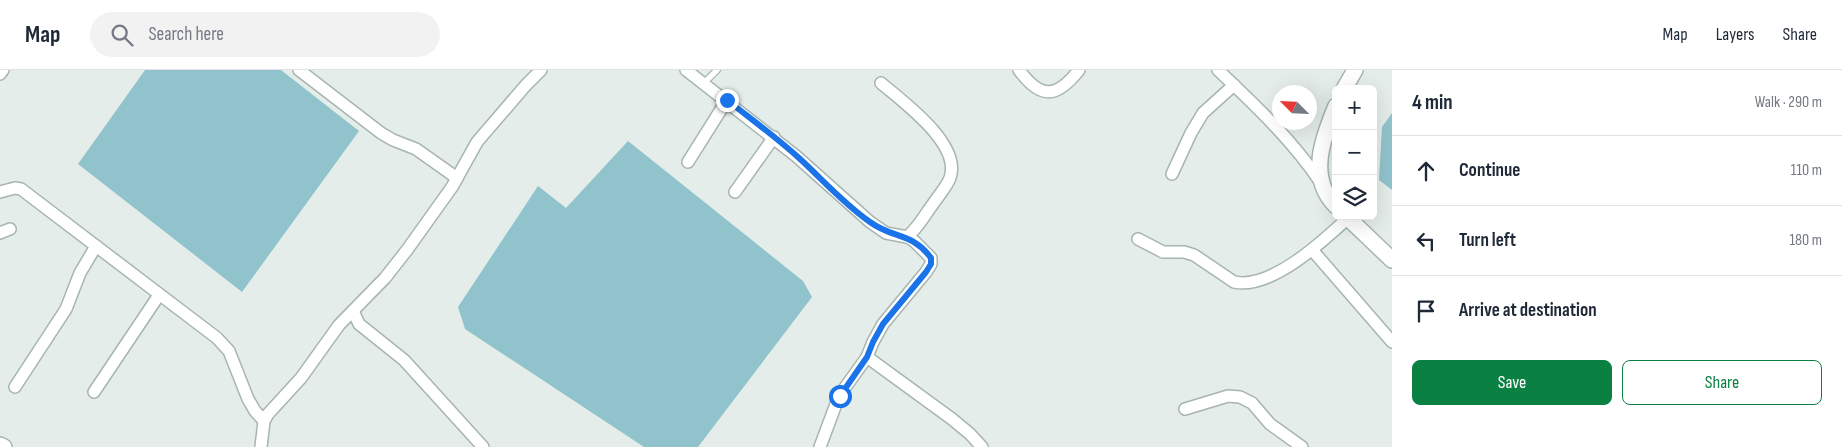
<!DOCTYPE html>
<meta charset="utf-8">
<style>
body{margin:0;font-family:"Sofia Sans Condensed",sans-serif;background:#f2f2f3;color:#1f2937}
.controls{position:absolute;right:15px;top:15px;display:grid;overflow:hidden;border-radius:8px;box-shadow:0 5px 20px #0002}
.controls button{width:45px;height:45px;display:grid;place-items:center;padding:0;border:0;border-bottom:1px solid #e0e1e3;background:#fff;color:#1f2937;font:25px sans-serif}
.compass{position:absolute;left:1272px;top:15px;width:45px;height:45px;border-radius:50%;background:#fff;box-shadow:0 5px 20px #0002;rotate:294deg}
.stop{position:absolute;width:15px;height:15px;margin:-11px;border:4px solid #1a73e8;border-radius:50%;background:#fff}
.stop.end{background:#1a73e8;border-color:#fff;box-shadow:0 1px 5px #0008}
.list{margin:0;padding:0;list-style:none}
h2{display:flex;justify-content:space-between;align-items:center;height:65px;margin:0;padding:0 20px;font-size:21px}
h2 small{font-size:16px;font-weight:400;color:#747a83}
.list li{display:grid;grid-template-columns:32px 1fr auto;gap:15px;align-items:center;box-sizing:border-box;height:70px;padding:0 20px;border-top:1px solid #e0e1e3}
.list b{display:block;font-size:19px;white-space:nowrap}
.list em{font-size:16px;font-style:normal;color:#747a83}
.actions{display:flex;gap:10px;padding:15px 20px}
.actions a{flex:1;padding:11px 0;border:1px solid #0b8043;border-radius:8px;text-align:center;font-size:18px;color:#0b8043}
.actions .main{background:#0b8043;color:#fff}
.icon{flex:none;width:28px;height:28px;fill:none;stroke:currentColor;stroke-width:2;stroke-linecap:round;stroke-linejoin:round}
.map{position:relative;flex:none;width:1392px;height:377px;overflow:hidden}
header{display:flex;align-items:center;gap:30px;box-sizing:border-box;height:70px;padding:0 25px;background:#fff;border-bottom:1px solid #e0e1e3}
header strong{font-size:24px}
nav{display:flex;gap:28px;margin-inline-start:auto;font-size:18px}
.search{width:350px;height:45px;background:#f2f2f3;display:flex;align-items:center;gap:12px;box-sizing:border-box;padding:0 18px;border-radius:28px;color:#747a83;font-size:19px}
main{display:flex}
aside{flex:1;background:#fff}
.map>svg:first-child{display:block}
.water{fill:#91c3cd}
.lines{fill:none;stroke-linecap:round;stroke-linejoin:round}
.service-casing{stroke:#a7b5b0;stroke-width:8}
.minor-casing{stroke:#a7b5b0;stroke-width:14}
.tertiary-casing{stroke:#a7b5b0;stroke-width:18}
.service{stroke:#fff;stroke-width:5.5}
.minor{stroke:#fff;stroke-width:11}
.tertiary{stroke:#fff;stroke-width:15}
.route{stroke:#1a73e8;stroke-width:6}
</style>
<header>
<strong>Map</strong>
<div class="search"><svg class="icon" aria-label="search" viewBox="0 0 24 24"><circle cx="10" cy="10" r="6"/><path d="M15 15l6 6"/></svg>Search here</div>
<nav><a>Map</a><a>Layers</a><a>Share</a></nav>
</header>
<main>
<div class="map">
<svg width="1392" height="377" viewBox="0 0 1392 377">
<rect width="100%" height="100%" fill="#e4ede9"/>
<g class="water">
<polygon points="145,0 281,0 359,61 242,222 78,94"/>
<polygon points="1392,43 1392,120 1379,110 1382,57"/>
<polygon points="628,71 803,211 812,227 698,377 644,377 465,259 458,237 538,116 566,138"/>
</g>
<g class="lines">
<defs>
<polyline id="service" points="704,13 717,0"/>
<g id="minor">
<polyline points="299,0 381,63 393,70 416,79 457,108"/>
<polyline points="686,0 796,86 870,152 886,163 907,167 914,171 931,188 931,194 926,202 883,254 873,272 867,287 839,326 820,377"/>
<path d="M1019 0C1041 30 1057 28 1079 0"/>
<path d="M1218 0C1255 35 1293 71 1321 113"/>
<polyline points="0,4 3,0"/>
<path d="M881 13C903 32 962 74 950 108 946 118 938 126 933 134 924 146 918 158 907 167"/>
<polyline points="688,92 727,30"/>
<polyline points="1172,104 1191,63 1203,43 1234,15"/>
<polyline points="0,122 15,118 21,119 217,268 229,281 248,329 255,341 264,351"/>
<polyline points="735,122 774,67"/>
<polyline points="0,163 10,159"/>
<path d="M1138 169 1163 182H1184L1194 185 1234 212C1271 220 1323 171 1348 148"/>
<polyline points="1313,181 1392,272"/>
<polyline points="353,241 359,254 404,290 483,377"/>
<polyline points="867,287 952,349 970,364 982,377"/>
<polyline points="15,317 66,239 80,203 96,176"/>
<polyline points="94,322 159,225"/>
<polyline points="1185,339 1228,326 1240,327 1252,333 1270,354 1302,377"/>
<polyline points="261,377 264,351 268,344 301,308 339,255 385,208 407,180 452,117 477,72 526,15 541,0"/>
</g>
<g id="tertiary">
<polyline points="1344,19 1355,0"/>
<path d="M1336 36C1323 67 1307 108 1336 136"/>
<polyline points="1346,146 1392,190"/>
<polyline points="0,375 4,377"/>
</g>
</defs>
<use href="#service" class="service-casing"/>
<use href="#minor" class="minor-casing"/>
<use href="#tertiary" class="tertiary-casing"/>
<use href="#service" class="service"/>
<use href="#minor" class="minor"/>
<use href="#tertiary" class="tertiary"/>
</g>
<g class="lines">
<path class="route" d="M727 30C751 49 776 67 799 88 822 109 844 134 870 152 893 169 912 162 931 188V194L926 202 883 254 873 272 867 287 840 326"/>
</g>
</svg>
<div class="controls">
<button>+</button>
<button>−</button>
<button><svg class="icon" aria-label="layers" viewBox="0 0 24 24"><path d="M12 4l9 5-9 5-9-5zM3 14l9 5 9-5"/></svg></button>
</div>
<svg class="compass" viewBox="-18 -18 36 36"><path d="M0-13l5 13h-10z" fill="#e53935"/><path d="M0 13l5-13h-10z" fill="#747a83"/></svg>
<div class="stop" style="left:840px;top:326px"></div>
<div class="stop end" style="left:727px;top:30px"></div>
</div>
<aside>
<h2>4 min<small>Walk · 290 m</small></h2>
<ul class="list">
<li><svg class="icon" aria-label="ahead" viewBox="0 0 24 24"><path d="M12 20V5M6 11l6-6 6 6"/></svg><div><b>Continue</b></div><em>110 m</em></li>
<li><svg class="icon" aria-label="left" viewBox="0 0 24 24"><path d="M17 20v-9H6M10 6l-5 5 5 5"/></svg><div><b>Turn left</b></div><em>180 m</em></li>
<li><svg class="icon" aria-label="arrive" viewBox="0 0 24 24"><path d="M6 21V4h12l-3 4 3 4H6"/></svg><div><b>Arrive at destination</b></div></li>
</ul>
<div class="actions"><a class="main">Save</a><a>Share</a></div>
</aside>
</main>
